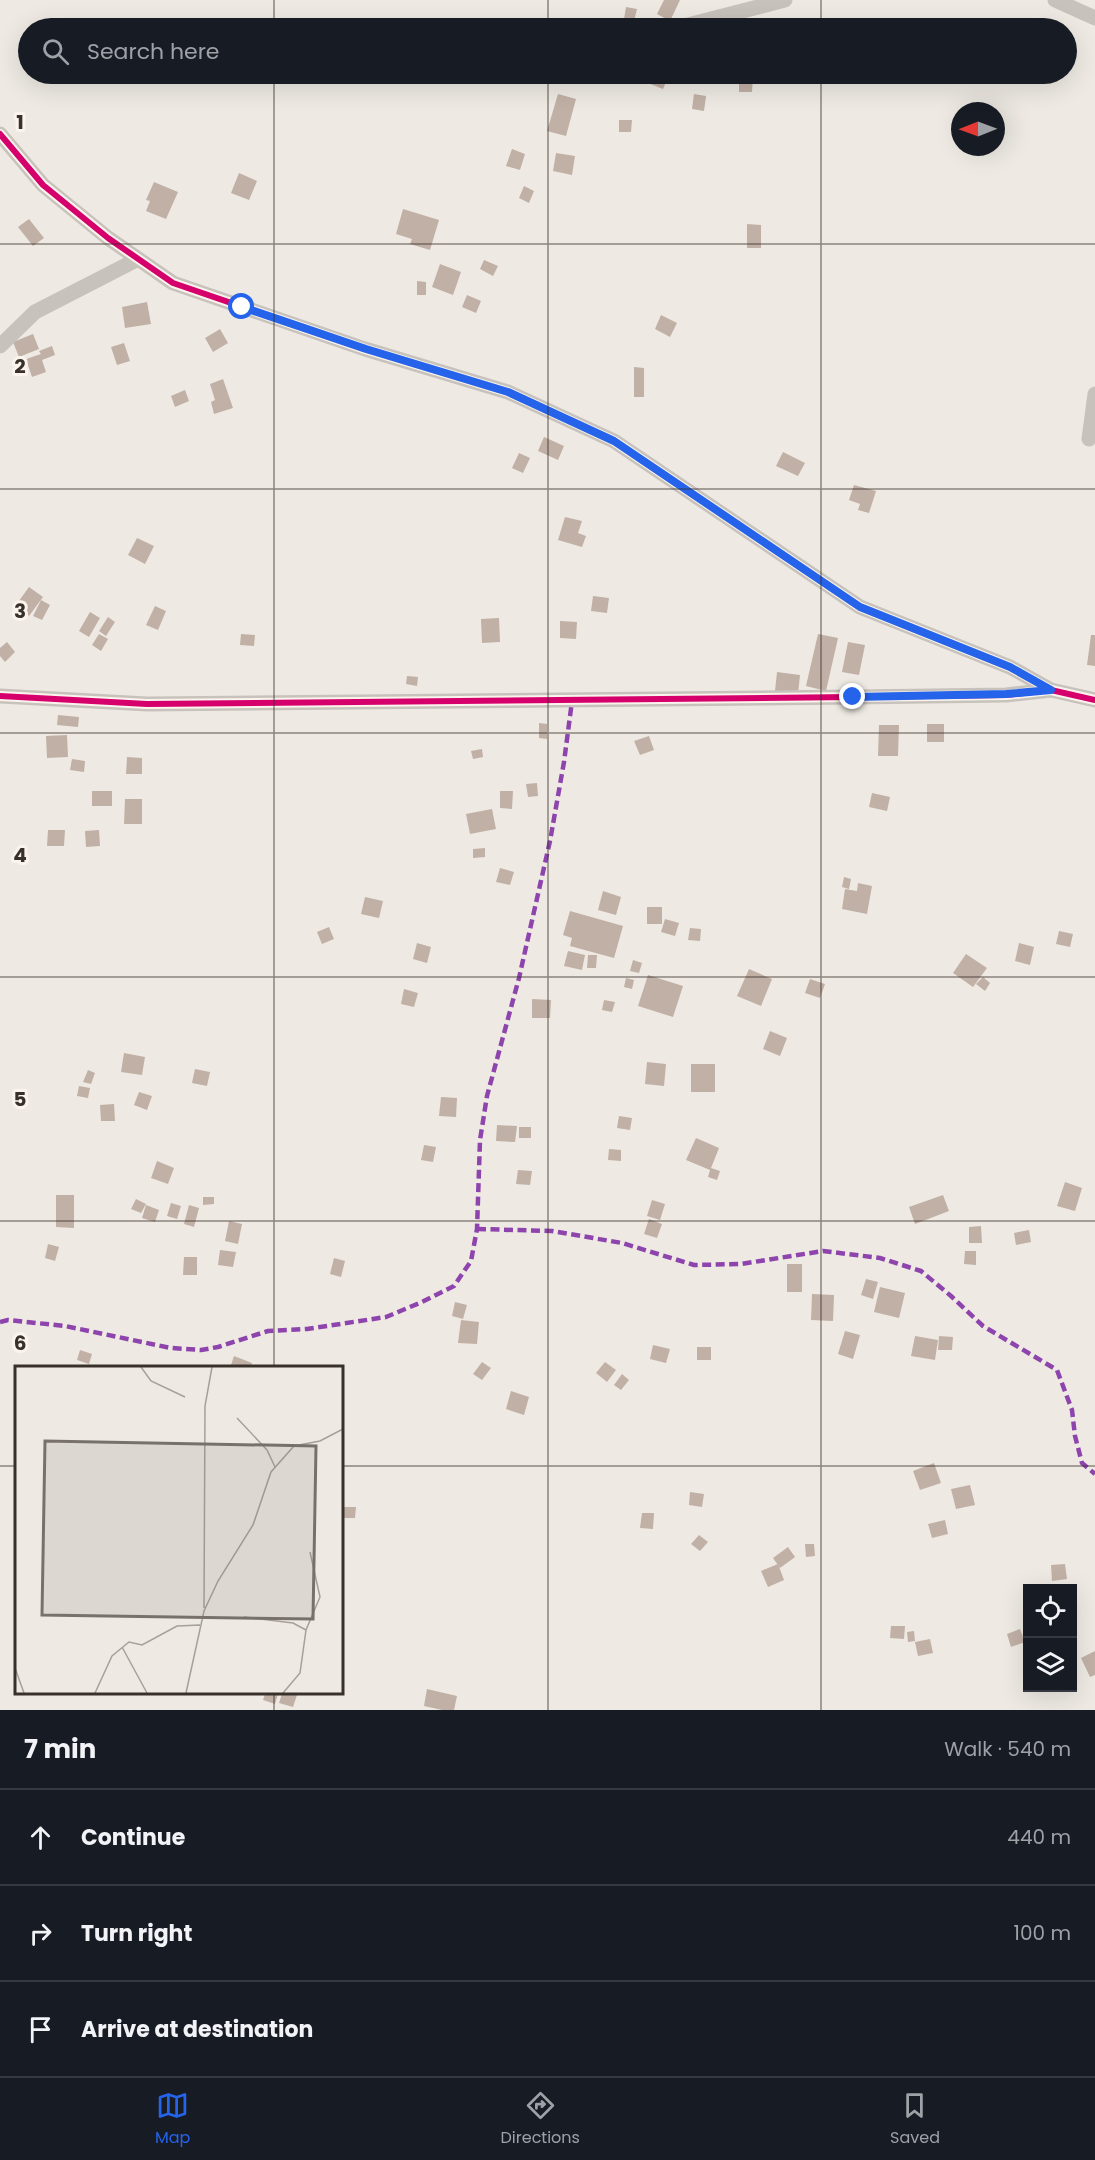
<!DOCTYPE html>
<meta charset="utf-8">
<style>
body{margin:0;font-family:Poppins,sans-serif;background:#242831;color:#f1f3f6}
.controls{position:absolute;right:18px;bottom:18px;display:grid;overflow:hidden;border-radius:0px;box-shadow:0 6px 24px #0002}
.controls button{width:54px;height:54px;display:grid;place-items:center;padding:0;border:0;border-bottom:2px solid #363941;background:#171b24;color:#f1f3f6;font:30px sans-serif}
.compass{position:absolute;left:951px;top:102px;width:54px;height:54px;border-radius:50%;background:#171b24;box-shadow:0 6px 24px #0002;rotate:269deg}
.stop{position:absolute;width:18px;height:18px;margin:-14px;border:4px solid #2563eb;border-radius:50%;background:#fff}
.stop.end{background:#2563eb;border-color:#fff;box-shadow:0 2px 6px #0008}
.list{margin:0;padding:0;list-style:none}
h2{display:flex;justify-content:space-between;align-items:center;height:78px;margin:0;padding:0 24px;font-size:26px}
h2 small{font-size:20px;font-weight:400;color:#9ea1a6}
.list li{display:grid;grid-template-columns:39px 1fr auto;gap:18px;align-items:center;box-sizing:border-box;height:96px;padding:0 24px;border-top:2px solid #363941}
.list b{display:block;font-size:22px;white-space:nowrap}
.list em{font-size:20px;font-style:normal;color:#9ea1a6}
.icon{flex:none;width:33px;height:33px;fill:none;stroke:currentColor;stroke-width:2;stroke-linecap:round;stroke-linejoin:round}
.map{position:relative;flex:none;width:1095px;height:1710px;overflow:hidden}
.search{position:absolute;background:#171b24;box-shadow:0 6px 24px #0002;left:18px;right:18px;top:18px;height:66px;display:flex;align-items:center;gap:15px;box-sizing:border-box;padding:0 21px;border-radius:33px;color:#9ea1a6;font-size:22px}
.sheet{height:366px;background:#171b24}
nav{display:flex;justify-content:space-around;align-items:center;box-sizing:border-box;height:84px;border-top:2px solid #363941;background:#171b24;font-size:16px;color:#9ea1a6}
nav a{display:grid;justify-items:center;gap:3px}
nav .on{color:#2563eb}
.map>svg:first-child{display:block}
.building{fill:#c1b0a5}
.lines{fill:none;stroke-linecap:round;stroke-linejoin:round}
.street{stroke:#c8c2bc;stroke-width:15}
.quiet{stroke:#8e44ad;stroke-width:4.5;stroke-dasharray:9 4.5;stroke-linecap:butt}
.cycleway-casing{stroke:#faf4ec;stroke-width:10}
.cycleway{stroke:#d6006c;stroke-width:6}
.route{stroke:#2563eb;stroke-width:8}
.grid{fill:none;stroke:#38302a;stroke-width:1.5;stroke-opacity:0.55}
.inset-road{fill:none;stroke:#a5a099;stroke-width:1.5}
.view{fill:#78716b;fill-opacity:0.15;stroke:#78716b;stroke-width:3}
.inset-edge{fill:none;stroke:#38302a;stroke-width:3}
.grid-label{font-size:20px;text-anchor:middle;font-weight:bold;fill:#38302a;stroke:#faf4ec;stroke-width:6;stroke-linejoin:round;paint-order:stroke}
</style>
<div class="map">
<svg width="1095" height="1710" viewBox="0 0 1095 1710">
<rect width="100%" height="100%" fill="#eeeae3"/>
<g class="building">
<polygon points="664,0 680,0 670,21 657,14"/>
<polygon points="626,7 637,9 634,21 624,19"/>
<polygon points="652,74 669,75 663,89 648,83"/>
<polygon points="739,76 753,77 752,92 739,92"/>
<polygon points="558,94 576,99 566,136 547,131"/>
<polygon points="694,94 706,96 704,111 692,109"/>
<polygon points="619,120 632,120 631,132 619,132"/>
<polygon points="512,149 525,154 520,170 506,166"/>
<polygon points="556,153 575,156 572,175 553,171"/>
<polygon points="239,173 257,181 249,200 231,193"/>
<polygon points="154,182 178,192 166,219 146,211 150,201 146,200"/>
<polygon points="524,186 534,191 529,203 519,198"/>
<polygon points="403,209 439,220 430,250 410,244 412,239 396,234"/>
<polygon points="29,219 44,238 33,246 18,227"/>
<polygon points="747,224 761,225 761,248 747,248"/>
<polygon points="484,260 498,266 493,276 480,269"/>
<polygon points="440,264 461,272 453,295 432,287"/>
<polygon points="417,281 426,282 426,295 417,295"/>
<polygon points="467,295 481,301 476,313 462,307"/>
<polygon points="147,302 151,324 125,328 122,307"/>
<polygon points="661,315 677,323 670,337 655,329"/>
<polygon points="220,329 228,343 213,352 205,338"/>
<polygon points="33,334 39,349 19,357 13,342"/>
<polygon points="124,343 130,361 117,365 111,347"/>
<polygon points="52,346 55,355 42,360 46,372 32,377 26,359 41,354 39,351"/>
<polygon points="634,367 644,368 644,397 634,397"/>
<polygon points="223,379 233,408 214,414 211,402 215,400 210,384"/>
<polygon points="185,390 189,401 175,407 171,396"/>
<polygon points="544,437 564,446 558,460 538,451"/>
<polygon points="783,452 805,463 798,476 776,466"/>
<polygon points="519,453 530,458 523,473 512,468"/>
<polygon points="854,485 876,491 869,513 858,510 860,504 849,500"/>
<polygon points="565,517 582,521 578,533 586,536 582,547 558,540"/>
<polygon points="137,538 154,546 145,564 128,555"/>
<polygon points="29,587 43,597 29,616 16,605"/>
<polygon points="593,596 609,598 607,613 591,611"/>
<polygon points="41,600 50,605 42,620 33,616"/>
<polygon points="155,606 166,611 158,630 146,625"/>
<polygon points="90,612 100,618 89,637 79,631"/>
<polygon points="108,617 115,622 106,636 99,631"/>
<polygon points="499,618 500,642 482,643 481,619"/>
<polygon points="560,621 577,622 576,639 560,638"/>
<polygon points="99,634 108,639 101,651 92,645"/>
<polygon points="241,634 255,635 254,646 240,645"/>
<polygon points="818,634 838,638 826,691 806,686"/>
<polygon points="1091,635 1095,635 1095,666 1087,665"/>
<polygon points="7,642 15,652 5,662 0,656 0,648"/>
<polygon points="848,642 865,645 859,675 842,672"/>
<polygon points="777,672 800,675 798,694 775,691"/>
<polygon points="407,676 418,677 417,686 406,684"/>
<polygon points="58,715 79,717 78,727 57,725"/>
<polygon points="539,723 547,724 547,739 539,738"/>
<rect x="927" y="724" width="17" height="18"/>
<polygon points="879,725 899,725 898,756 878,756"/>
<polygon points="67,735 68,757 47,758 46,736"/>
<polygon points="649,736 654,750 640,755 634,741"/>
<polygon points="482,749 483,757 473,759 471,751"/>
<polygon points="127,757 142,758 142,774 126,774"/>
<polygon points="72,759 85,761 84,772 70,770"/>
<polygon points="537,783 538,796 528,797 526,784"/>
<rect x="92" y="791" width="20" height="15"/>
<polygon points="500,791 513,791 512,809 500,808"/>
<polygon points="872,793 890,797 887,811 869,807"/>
<polygon points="125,799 142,799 142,824 124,824"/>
<polygon points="492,809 496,829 470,834 466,814"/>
<polygon points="48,830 65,830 64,846 47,846"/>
<polygon points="99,830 100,846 86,847 85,831"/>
<polygon points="485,848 485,857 473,858 473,849"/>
<polygon points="500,868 514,872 510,885 496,882"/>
<polygon points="844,877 851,879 849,889 842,887"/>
<polygon points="858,883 872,886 867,914 842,909 845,889 857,891"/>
<polygon points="603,891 621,897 616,915 598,910"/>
<polygon points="365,897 383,901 379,918 361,914"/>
<rect x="647" y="907" width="15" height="17"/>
<polygon points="570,911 623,926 614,958 570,946 572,938 563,935"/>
<polygon points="665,919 679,923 675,936 661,932"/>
<polygon points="329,927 334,939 322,944 317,932"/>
<polygon points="690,928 701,929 700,941 688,940"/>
<polygon points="1059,931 1073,934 1070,947 1056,944"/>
<polygon points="417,943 431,947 427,963 413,959"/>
<polygon points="1019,943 1034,947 1030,965 1015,961"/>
<polygon points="568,951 585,955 582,970 564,966"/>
<polygon points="966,954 987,968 973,987 953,973"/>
<polygon points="588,955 597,955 596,968 587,968"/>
<polygon points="633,960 642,963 639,973 630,971"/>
<polygon points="749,969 772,979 761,1006 737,996"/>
<polygon points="648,975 683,986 673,1017 638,1006"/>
<polygon points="983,977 990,983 985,991 976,984"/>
<polygon points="626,978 634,980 632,989 624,987"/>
<polygon points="810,979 825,984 820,998 805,993"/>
<polygon points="404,989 418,993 414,1007 401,1004"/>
<polygon points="532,999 551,1000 550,1018 532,1018"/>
<polygon points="604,1000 615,1002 612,1012 602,1010"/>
<polygon points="770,1031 787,1038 780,1056 763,1049"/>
<polygon points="124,1053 145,1057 142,1075 121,1072"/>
<polygon points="647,1062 666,1064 664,1086 645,1084"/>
<rect x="691" y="1064" width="24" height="28"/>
<polygon points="195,1069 210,1072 207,1086 192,1083"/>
<polygon points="88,1070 95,1073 91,1084 83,1082"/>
<polygon points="79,1086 90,1088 88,1098 77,1096"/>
<polygon points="139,1092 152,1096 147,1110 134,1105"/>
<polygon points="441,1097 457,1098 456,1117 439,1116"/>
<polygon points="114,1104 115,1121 101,1121 100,1105"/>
<polygon points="619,1116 632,1118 630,1130 617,1128"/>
<polygon points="497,1125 517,1126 515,1142 496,1141"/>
<rect x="519" y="1127" width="12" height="11"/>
<polygon points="696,1138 719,1148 711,1168 720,1171 717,1180 708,1177 710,1170 686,1160"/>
<polygon points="424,1145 436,1147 433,1162 421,1160"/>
<polygon points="609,1149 621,1150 621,1161 608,1160"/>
<polygon points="157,1161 174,1168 168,1184 151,1178"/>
<polygon points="518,1170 532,1171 530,1185 516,1184"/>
<polygon points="1065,1182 1082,1188 1075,1211 1057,1206"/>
<polygon points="56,1195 74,1195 74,1228 56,1227"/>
<polygon points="943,1195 949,1211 915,1224 909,1207"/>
<polygon points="203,1197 214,1197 214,1204 203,1205"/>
<polygon points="136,1199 146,1204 141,1213 131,1209"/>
<polygon points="652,1200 665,1204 660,1220 647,1216"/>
<polygon points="171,1203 181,1206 177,1219 167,1216"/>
<polygon points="146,1205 159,1210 155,1222 142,1218"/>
<polygon points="189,1205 199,1208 194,1227 184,1224"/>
<polygon points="649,1219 662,1224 657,1238 644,1234"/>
<polygon points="229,1221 242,1224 238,1244 225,1241"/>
<polygon points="981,1226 982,1243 969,1243 969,1227"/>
<polygon points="1029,1230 1031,1242 1016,1245 1014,1233"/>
<polygon points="48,1244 59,1247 55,1261 45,1258"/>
<polygon points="220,1250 236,1252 233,1267 218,1265"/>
<polygon points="965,1251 976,1251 976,1265 964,1264"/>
<polygon points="184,1257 197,1257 197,1275 183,1275"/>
<polygon points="334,1258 345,1261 341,1277 330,1274"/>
<rect x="787" y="1264" width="15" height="28"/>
<polygon points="866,1279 878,1282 873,1299 861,1295"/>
<polygon points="880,1287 905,1293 899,1318 874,1312"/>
<polygon points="812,1294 834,1295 833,1321 811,1320"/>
<polygon points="455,1302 467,1305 463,1319 452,1316"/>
<polygon points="461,1320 479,1322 477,1344 458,1343"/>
<polygon points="845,1331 860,1335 853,1359 838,1354"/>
<polygon points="915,1336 938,1340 935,1360 911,1356"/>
<polygon points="939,1336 953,1337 952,1350 938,1350"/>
<polygon points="653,1345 670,1349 666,1363 650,1359"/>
<rect x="697" y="1347" width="14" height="13"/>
<polygon points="80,1350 92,1354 89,1364 77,1360"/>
<polygon points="234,1356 252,1363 250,1368 230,1368"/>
<polygon points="482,1362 491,1368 482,1380 473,1374"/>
<polygon points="605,1362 616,1370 607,1382 596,1373"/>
<polygon points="622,1374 629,1380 621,1390 614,1385"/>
<polygon points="511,1391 529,1397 524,1415 506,1409"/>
<polygon points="934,1463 941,1483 920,1490 913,1471"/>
<polygon points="970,1485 975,1505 956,1509 951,1489"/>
<polygon points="690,1492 704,1494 702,1507 689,1505"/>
<polygon points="342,1507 356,1507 355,1518 342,1518"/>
<polygon points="642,1513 654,1513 653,1529 640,1528"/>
<polygon points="945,1520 948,1534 932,1538 928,1524"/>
<polygon points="699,1535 708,1542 700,1551 691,1544"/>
<polygon points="805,1544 814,1544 815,1556 806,1557"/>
<polygon points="788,1547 795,1557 780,1568 773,1558"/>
<polygon points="778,1564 784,1580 768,1587 761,1571"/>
<polygon points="1065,1564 1067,1579 1052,1581 1051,1565"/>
<polygon points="891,1626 905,1626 904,1639 890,1638"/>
<polygon points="1020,1629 1025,1642 1011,1647 1007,1634"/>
<polygon points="914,1631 915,1641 908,1642 907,1632"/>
<polygon points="930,1639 933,1653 918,1656 915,1642"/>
<polygon points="1095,1651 1095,1675 1090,1677 1081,1658"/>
<polygon points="427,1689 457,1696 454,1710 442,1710 424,1706"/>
<polygon points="265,1694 278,1694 275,1704 263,1700"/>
<polygon points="282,1694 297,1695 293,1707 279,1703"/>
</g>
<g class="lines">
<g class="street">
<polyline points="1055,0 1095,18"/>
<polyline points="676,28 785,0"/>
<polyline points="0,134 43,185 108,238 173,283 365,349 508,392 614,441 860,607 1010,667 1051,690 1095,700"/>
<polyline points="0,346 35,312 138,259"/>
<polyline points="1089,439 1095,394"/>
<polyline points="0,696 147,704 853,697 1006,695 1051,690"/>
</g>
<g class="quiet">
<polyline points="477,1229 552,1231 622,1243 694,1265 741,1264 823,1251 880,1258 921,1271 951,1296 983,1326 1057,1370 1072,1410 1075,1436 1082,1463 1095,1474"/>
<polyline points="0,1322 8,1320 65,1326 171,1348 201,1350 218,1347 268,1331 307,1329 386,1317 422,1302 454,1286 471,1261 477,1229 480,1140 487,1096 519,978 550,841 564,762 572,701"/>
</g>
<defs>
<g id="cycleway">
<polyline points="0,134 43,185 108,238 173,283 365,349 508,392 614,441 860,607 1010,667 1051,690 1095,700"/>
<polyline points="0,696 147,704 853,697 1006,695 1051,690"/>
</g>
</defs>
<use href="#cycleway" class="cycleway-casing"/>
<use href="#cycleway" class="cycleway"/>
</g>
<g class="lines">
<polyline class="route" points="242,307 366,349 508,392 614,441 860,607 1010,667 1051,690 1006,694 853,697"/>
</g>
<path class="grid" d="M274 0V28M548 0V28M821 0V28M274 74V1368M548 74V1710M821 74V1710M0 244H1095M0 489H1095M0 733H1095M0 977H1095M0 1221H1095M0 1466H16M342 1466H1095M274 1694V1710"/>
<g transform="translate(15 1366)">
<rect width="328" height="328" fill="#eeeae3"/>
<path class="inset-road" d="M126 1 136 15 170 31M222 52 252 84 260 101M189 242 190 40 197 1M229 251 278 257 291 264M107 281 132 327M0 302 9 327M80 327 97 290 114 276 127 279 162 260 185 259M171 327 189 245 203 215 238 159 256 106 279 80 305 75 328 63M268 327 285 307 291 264 305 231 295 186"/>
<path class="view" d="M30 75 301 80 298 253 27 249Z"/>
<rect width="328" height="328" class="inset-edge"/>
</g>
<g class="grid-label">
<text x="20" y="129">1</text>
<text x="20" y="373">2</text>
<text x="20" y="618">3</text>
<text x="20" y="862">4</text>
<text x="20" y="1106">5</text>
<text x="20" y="1350">6</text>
</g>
</svg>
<div class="controls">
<button><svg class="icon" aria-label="locate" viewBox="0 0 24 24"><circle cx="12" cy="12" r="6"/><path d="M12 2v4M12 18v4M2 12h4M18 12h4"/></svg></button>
<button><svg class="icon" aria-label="layers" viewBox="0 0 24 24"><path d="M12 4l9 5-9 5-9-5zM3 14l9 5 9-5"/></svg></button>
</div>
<svg class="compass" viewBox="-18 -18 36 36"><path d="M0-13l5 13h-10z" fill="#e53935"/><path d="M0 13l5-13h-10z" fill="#9ea1a6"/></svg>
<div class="stop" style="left:242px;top:307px"></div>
<div class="stop end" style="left:853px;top:697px"></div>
<div class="search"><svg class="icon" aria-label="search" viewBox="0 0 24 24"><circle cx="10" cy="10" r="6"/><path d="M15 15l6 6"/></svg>Search here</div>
</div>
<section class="sheet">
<h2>7 min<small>Walk · 540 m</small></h2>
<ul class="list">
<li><svg class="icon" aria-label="ahead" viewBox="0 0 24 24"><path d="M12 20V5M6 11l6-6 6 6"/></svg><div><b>Continue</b></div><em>440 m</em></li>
<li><svg class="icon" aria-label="right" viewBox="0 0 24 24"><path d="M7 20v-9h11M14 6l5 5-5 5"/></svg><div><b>Turn right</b></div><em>100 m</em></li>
<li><svg class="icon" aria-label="arrive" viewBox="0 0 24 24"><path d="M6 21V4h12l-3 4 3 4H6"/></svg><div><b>Arrive at destination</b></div></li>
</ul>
</section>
<nav>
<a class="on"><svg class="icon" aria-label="map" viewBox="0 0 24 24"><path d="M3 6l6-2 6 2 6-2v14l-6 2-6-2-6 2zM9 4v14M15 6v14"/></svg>Map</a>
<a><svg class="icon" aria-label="directions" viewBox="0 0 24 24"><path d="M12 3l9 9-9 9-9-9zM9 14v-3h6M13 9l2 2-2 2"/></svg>Directions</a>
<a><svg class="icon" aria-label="saved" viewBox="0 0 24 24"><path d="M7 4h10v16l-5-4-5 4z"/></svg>Saved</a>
</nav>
